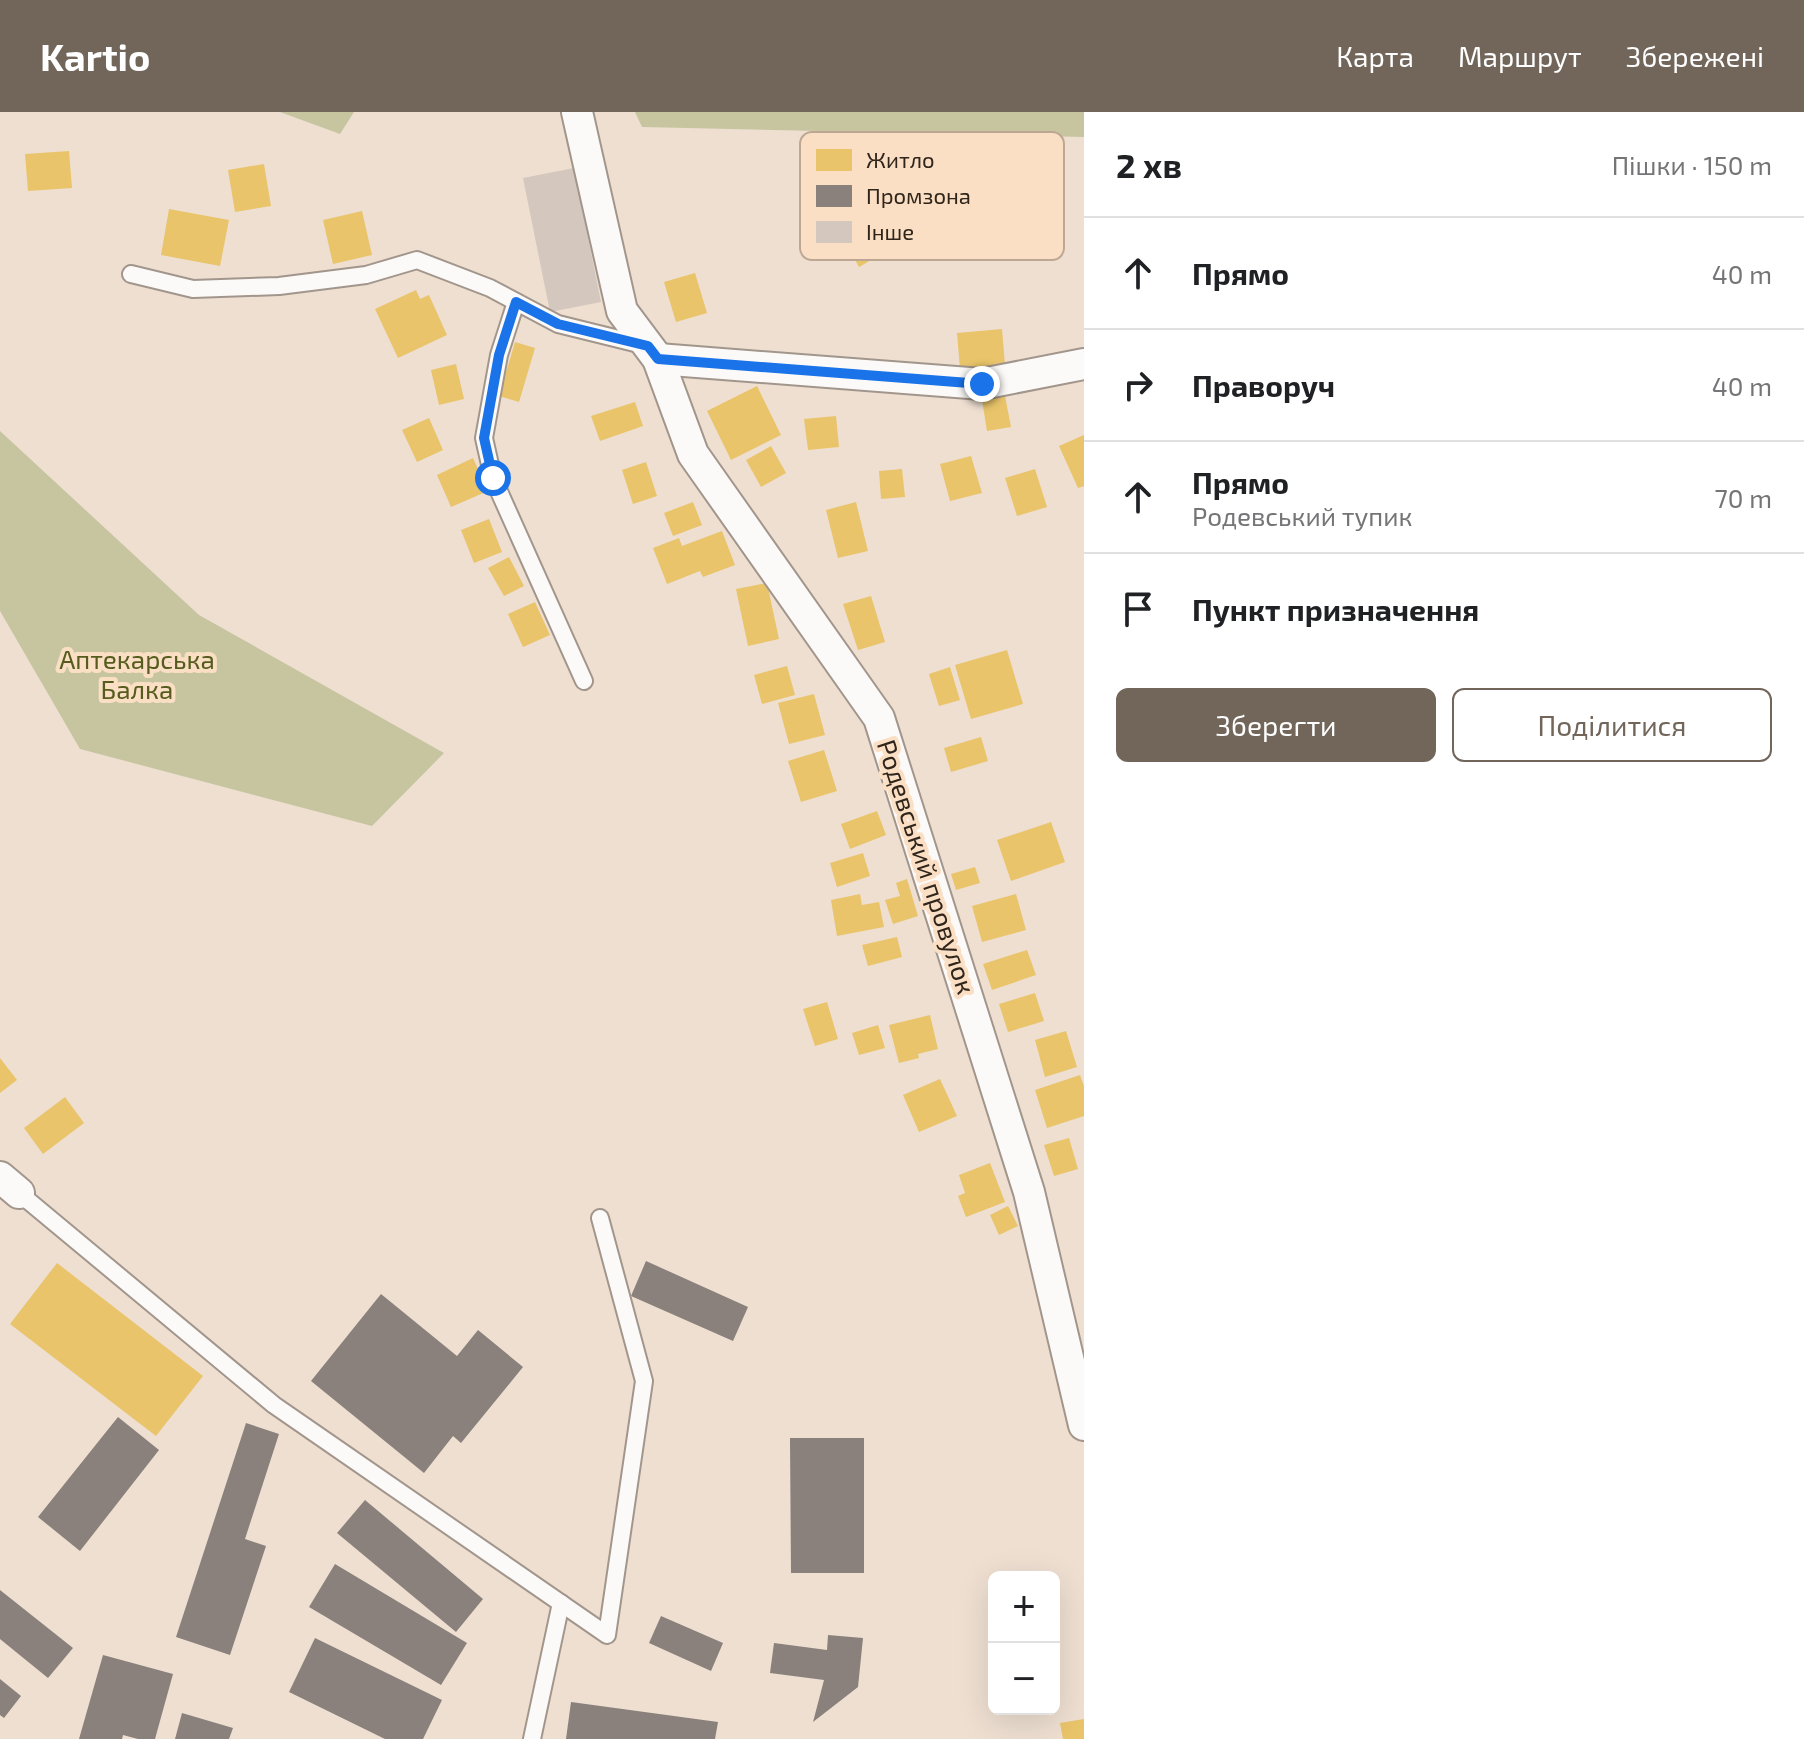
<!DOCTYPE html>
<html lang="uk">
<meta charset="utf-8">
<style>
body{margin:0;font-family:"Exo 2",sans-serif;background:#f6f6f6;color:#202124}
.controls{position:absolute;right:24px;bottom:24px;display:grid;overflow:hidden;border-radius:12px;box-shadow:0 8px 32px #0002}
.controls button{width:72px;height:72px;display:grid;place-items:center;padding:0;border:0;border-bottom:2px solid #e0e0e0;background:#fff;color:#202124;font:40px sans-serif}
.stop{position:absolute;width:24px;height:24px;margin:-18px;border:6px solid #1a73e8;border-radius:50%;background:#fff}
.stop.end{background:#1a73e8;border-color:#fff;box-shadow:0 2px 8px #0008}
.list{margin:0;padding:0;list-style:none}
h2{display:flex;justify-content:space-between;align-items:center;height:104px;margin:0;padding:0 32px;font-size:34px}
h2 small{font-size:26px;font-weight:400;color:#757577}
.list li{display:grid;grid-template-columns:52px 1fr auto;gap:24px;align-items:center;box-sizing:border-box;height:112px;padding:0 32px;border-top:2px solid #e0e0e0}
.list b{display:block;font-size:30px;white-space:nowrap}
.list p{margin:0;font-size:26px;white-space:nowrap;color:#757577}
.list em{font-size:26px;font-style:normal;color:#757577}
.actions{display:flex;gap:16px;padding:24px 32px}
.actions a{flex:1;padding:18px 0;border:2px solid #72665b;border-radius:12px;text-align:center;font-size:28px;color:#72665b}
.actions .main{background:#72665b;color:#fff}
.icon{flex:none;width:44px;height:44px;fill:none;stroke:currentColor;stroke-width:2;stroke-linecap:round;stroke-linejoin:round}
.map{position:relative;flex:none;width:1084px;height:1627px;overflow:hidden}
header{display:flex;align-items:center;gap:48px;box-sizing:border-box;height:112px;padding:0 40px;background:#72665b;color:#fff}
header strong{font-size:38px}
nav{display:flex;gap:44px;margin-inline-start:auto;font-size:28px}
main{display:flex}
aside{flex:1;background:#fff}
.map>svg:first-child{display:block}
.forest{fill:#c7c5a0}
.homes{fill:#e9c46a}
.industry{fill:#8a817c}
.building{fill:#d4c7be}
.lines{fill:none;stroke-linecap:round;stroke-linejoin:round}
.service-casing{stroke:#a2968c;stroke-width:20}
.minor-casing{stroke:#a2968c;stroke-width:34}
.service{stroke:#fcfaf8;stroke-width:16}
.minor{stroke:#fcfaf8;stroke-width:30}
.route{stroke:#1a73e8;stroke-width:10}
.labels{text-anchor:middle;stroke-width:8;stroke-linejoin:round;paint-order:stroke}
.park-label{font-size:26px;fill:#555c1d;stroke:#fadfc5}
.street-label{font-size:26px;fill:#2f251b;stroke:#fadfc5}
.key{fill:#fadfc5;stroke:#bda792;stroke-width:2}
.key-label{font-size:22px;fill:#2f251b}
</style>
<header>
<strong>Kartio</strong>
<nav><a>Карта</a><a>Маршрут</a><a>Збережені</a></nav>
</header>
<main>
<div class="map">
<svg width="1084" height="1627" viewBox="0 0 1084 1627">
<rect width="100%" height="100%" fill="#eedfd1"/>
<g class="forest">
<polygon points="280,0 354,0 340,22"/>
<polygon points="635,0 1084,0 1084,25 642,15"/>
<polygon points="0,319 199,503 444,641 372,714 80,637 0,499"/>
</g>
<g class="homes">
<polygon points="69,39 72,76 28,79 25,42"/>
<polygon points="264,52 271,94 235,100 228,58"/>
<polygon points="868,96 890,137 859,155 836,113"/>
<polygon points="169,97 229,108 220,154 161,143"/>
<polygon points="362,99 372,143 333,152 323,108"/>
<polygon points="695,161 707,201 676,210 664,170"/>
<polygon points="416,178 420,187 429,183 447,223 398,246 375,197"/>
<polygon points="1002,217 1005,253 960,257 957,221"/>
<polygon points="515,230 535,236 519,290 499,284"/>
<polygon points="456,252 464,287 439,293 431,258"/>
<polygon points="757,274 781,323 731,348 707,299"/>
<polygon points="1005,284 1011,315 987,319 982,288"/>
<polygon points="635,290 643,314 600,329 591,304"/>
<polygon points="836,304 839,335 808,338 804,307"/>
<polygon points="429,306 443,338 417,350 402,318"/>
<polygon points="1084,323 1084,374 1078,376 1059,334"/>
<polygon points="771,334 786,361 761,375 746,348"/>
<polygon points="971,344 982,381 950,389 940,352"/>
<polygon points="473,346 488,379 451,395 437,363"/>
<polygon points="646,350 657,384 633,392 622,358"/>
<polygon points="902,357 905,385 881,387 879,359"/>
<polygon points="1035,357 1047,395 1017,404 1005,366"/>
<polygon points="693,390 702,413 673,424 664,401"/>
<polygon points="856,390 868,439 838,446 826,398"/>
<polygon points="489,407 502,440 474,451 461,418"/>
<polygon points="722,419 735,453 703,465 700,459 667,472 653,436 679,426 682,434"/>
<polygon points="509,445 524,474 504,484 488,456"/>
<polygon points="767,471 779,527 748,534 736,477"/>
<polygon points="871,484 885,530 858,538 843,492"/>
<polygon points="535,490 550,523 523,535 508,502"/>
<polygon points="1007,538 1023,592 971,607 955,553"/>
<polygon points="787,554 795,583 762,592 754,563"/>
<polygon points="950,555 960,588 939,594 929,562"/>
<polygon points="814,582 825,623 789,632 778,591"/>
<polygon points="981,625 988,649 951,660 944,636"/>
<polygon points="824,638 837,679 801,690 788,649"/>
<polygon points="877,699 886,723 850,737 841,712"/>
<polygon points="1051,710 1065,750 1011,769 997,728"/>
<polygon points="863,741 870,764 837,775 830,751"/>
<polygon points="975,755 980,771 956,778 951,762"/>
<polygon points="907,767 918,804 893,812 885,788 900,784 896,771"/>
<polygon points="860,782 862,793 879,790 884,815 837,824 831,788"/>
<polygon points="1016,782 1026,818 982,830 972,794"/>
<polygon points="897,825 902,845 868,854 862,833"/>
<polygon points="1027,838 1036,863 992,878 983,852"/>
<polygon points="1035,881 1044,909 1008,920 999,892"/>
<polygon points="827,890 838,927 815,934 803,897"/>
<polygon points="930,903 938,937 918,942 919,946 899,951 889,913"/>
<polygon points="878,913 885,936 859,943 852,921"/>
<polygon points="1066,919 1077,955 1045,965 1035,928"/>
<polygon points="0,946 17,968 0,981"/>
<polygon points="1080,963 1084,974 1084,1004 1047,1016 1035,978"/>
<polygon points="940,967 957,1004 919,1020 903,983"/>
<polygon points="65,985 84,1011 43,1042 24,1016"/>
<polygon points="1069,1026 1078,1057 1054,1064 1044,1033"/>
<polygon points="990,1051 1005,1090 966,1105 958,1084 965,1081 959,1063"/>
<polygon points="1008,1094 1018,1114 999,1123 990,1103"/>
<polygon points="57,1151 203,1264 156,1324 10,1212"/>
<polygon points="1084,1607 1084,1627 1063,1627 1060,1611"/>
</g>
<g class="industry">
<polygon points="646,1149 748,1195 733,1229 631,1184"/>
<polygon points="381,1182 457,1244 478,1218 523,1255 461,1331 453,1324 424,1361 311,1269"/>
<polygon points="118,1305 159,1338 80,1439 38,1405"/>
<polygon points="246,1311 279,1322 245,1427 266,1434 230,1543 176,1525"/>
<polygon points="790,1326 864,1326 864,1461 791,1461"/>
<polygon points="365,1388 483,1487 456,1520 337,1421"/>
<polygon points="335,1452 467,1531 441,1573 309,1495"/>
<polygon points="0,1478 73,1536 48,1566 0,1527"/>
<polygon points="661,1504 723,1531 711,1559 649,1531"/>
<polygon points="828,1523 863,1526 858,1575 813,1610 824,1568 770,1561 774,1531 827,1538"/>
<polygon points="315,1526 442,1588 423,1627 385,1627 289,1580"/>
<polygon points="103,1543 173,1562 155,1627 138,1627 123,1623 122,1627 79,1627"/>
<polygon points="0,1567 21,1584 4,1606 0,1603"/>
<polygon points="571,1590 718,1610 715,1627 566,1627"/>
<polygon points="182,1601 233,1616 229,1627 175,1627"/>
</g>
<polygon class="building" points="574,56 601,190 550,200 523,66"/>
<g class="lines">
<defs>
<g id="service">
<polyline points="131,162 193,177 279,174 366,163 417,148 490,176 558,212 647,234"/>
<polyline points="516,190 499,243 484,326 493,366 584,569"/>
<polyline points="19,1081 274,1293 607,1523 644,1269 600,1106"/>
<polyline points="532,1627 561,1491"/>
</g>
<g id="minor">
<polyline points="577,0 622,199 658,247 693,342 879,606 1029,1080 1084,1313"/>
<polyline points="658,247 982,272 1084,252"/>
<polyline points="0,1065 19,1081"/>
</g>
</defs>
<use href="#service" class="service-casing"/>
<use href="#minor" class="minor-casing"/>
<use href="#service" class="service"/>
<use href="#minor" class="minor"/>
</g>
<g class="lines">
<polyline class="route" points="493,366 484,326 499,243 516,190 558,212 648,234 658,247 982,272"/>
</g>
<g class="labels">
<g class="park-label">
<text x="137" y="557">Аптекарська<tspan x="137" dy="30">Балка</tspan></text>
</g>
<g class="street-label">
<text transform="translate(926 755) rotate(72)" y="9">Родевський провулок</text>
</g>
</g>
<rect x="800" y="20" width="264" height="128" rx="12" class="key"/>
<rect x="816" y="37" width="36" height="22" fill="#e9c46a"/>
<rect x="816" y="73" width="36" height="22" fill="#8a817c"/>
<rect x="816" y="109" width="36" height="22" fill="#d4c7be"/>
<g class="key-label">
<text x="866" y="56">Житло</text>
<text x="866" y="92">Промзона</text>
<text x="866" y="128">Інше</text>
</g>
</svg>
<div class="controls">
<button>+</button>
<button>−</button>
</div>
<div class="stop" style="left:493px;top:366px"></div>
<div class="stop end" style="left:982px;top:272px"></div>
</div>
<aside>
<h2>2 хв<small>Пішки · 150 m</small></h2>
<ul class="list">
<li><svg class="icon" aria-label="ahead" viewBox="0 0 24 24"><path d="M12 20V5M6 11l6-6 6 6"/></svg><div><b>Прямо</b></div><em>40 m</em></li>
<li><svg class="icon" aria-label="right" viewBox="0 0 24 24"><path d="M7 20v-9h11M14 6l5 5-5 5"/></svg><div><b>Праворуч</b></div><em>40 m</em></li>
<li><svg class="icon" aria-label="ahead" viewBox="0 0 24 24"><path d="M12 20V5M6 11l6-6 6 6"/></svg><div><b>Прямо</b><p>Родевський тупик</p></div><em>70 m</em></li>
<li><svg class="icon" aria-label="arrive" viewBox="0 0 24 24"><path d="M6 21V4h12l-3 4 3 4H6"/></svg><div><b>Пункт призначення</b></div></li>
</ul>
<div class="actions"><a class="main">Зберегти</a><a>Поділитися</a></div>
</aside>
</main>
